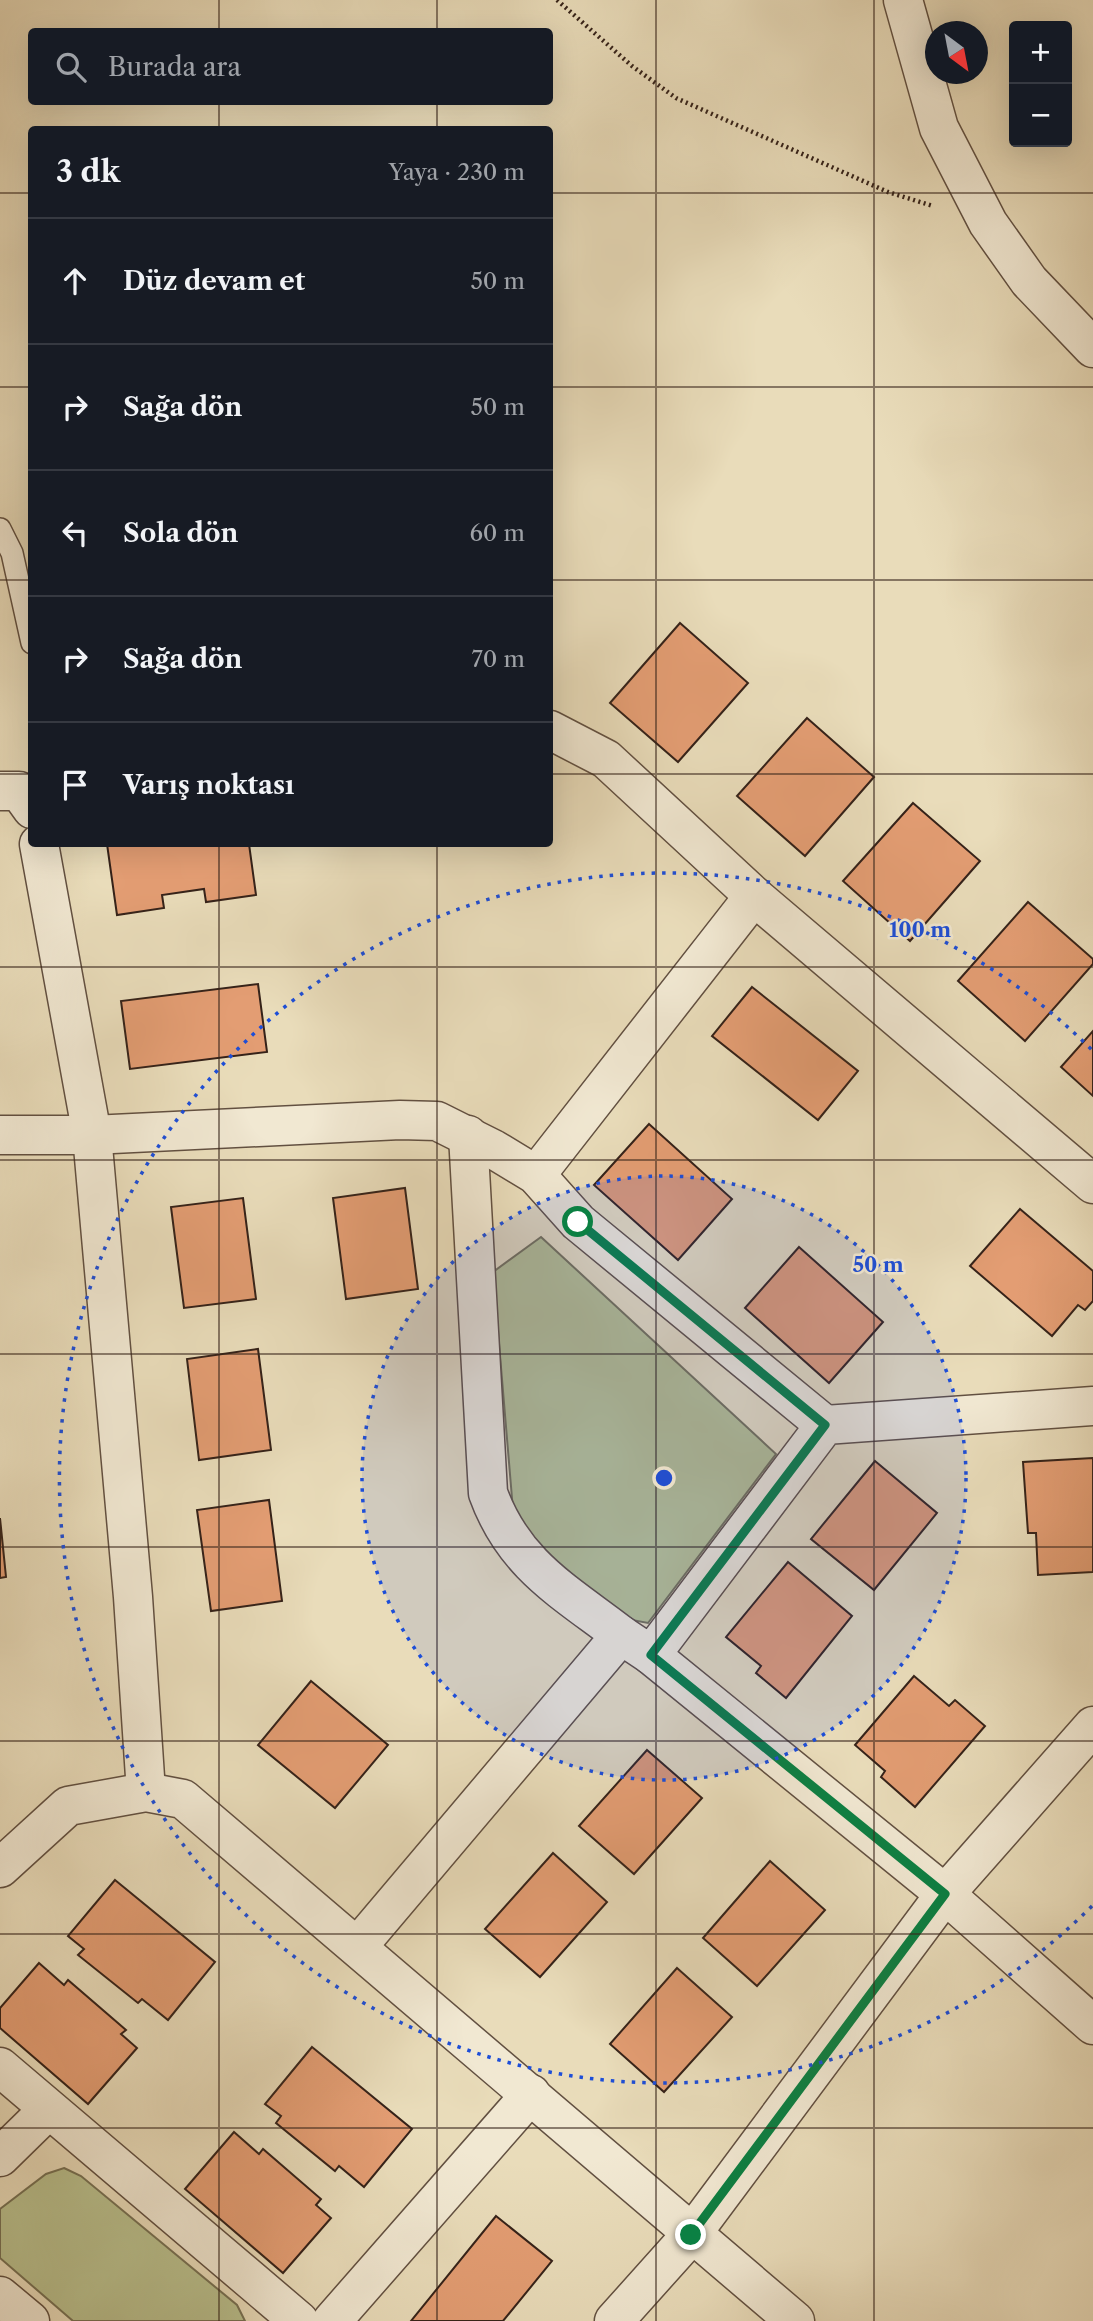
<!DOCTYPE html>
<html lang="tr">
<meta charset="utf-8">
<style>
body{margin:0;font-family:"Libre Caslon Text",serif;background:#20242c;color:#f1f3f6}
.controls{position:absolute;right:21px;top:21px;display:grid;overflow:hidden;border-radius:7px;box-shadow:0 7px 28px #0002}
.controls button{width:63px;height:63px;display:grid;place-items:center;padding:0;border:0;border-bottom:2px solid #363941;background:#171b24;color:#f1f3f6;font:35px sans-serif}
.compass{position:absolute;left:925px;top:21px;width:63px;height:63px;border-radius:50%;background:#171b24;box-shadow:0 7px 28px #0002;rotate:148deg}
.stop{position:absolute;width:21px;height:21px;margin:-16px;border:5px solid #0b8043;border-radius:50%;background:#fff}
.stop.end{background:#0b8043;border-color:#fff;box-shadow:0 2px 7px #0008}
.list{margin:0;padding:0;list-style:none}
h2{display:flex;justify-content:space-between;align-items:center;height:91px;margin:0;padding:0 28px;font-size:30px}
h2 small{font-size:23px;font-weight:400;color:#9ea1a6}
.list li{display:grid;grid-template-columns:46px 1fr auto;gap:21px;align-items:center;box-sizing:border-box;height:126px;padding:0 28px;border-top:2px solid #363941}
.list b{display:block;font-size:26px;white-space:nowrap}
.list em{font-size:23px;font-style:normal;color:#9ea1a6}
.icon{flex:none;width:38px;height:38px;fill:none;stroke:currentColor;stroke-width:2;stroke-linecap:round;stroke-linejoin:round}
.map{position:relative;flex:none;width:1093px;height:2321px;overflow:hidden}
.search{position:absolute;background:#171b24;box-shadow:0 7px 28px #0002;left:28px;top:28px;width:525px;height:77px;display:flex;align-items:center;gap:18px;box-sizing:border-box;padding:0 24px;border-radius:7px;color:#9ea1a6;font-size:26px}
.panel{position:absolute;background:#171b24;box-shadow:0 7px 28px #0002;left:28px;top:126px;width:525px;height:721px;border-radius:7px}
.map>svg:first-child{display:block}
.green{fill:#b9c08e;stroke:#777154;stroke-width:2}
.building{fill:#e39d73;stroke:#352219;stroke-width:2}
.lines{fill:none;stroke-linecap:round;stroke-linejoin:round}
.service-casing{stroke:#625041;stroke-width:24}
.minor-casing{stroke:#625041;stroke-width:41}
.tertiary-casing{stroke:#625041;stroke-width:41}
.path{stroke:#352219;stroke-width:4.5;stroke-dasharray:2 3.5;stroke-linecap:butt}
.service{stroke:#f1e8d2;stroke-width:21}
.minor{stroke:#f1e8d2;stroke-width:38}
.tertiary{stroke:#f1e8d2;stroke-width:38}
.route{stroke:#0b8043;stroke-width:9}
.grid{fill:none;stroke:#352219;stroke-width:2;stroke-opacity:0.55}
.ring{fill:none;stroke:#1d4ed8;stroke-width:3.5;stroke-dasharray:3.5 7}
.centre{fill:#1d4ed8;stroke:#f1e8d2;stroke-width:3.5}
.ring-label{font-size:21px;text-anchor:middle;font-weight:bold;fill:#1d4ed8;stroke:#f1e8d2;stroke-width:5;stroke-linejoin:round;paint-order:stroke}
</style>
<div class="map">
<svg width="1093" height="2321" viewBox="0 0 1093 2321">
<rect width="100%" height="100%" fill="#e9dcba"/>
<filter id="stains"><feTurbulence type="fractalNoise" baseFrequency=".00286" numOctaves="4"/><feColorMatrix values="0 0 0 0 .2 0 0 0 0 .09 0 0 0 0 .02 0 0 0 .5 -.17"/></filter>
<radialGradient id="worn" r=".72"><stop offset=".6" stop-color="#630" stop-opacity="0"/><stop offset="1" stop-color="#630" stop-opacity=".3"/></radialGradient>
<g class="green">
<polygon points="541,1237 776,1454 648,1623 616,1617 514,1522 493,1272"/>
<polygon points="64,2168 81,2176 237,2305 245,2321 73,2321 0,2258 0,2209 46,2174"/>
</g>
<g class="building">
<polygon points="680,623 748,683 678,762 610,703"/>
<polygon points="807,718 874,777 805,856 737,796"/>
<polygon points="913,803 980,861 910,941 843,881"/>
<polygon points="107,844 249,844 256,895 206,902 204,889 162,895 164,908 117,915"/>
<polygon points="1028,902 1093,959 1093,964 1025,1041 958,981"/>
<polygon points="258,984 267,1052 130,1069 121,1001"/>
<polygon points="752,987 858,1071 818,1120 712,1036"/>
<polygon points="1093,1031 1093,1096 1061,1067"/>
<polygon points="649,1124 732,1199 678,1260 594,1185"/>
<polygon points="405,1188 418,1289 346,1299 333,1198"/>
<polygon points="243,1198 256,1299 184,1308 171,1207"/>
<polygon points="1020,1209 1093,1271 1093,1301 1085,1310 1078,1305 1052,1336 970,1266"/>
<polygon points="799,1247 883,1322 829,1383 745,1308"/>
<polygon points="258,1349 271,1450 199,1460 187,1359"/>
<polygon points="1093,1458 1093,1572 1038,1575 1036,1533 1028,1533 1023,1462"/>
<polygon points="875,1461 937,1513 874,1590 811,1539"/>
<polygon points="269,1500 282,1601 211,1611 197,1510"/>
<polygon points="0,1518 6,1577 0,1578"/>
<polygon points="788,1562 852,1616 786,1698 756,1673 761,1666 726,1637"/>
<polygon points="914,1676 949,1706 955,1700 985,1726 915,1807 881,1777 885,1771 855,1745"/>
<polygon points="311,1681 388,1745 335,1808 258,1745"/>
<polygon points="647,1750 702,1798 634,1874 579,1826"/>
<polygon points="553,1853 607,1902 540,1977 485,1929"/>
<polygon points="770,1861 825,1910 757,1986 703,1938"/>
<polygon points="115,1880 215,1962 168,2020 142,1999 138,2003 78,1955 84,1949 68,1936"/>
<polygon points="39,1963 64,1985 68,1980 126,2030 121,2034 137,2048 88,2104 0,2028 0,2008"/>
<polygon points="677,1968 732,2017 664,2092 610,2044"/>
<polygon points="312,2047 412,2129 364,2187 339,2166 335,2171 276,2123 281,2116 265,2104"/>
<polygon points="234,2132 259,2154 263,2149 321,2199 316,2205 331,2218 283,2273 185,2189"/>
<polygon points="496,2216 552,2261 503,2321 411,2321"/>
</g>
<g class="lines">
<defs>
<polyline id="service" points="0,529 12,553 32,643"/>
<g id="minor">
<polyline points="903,0 939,128 988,223 1029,281 1093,348"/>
<polyline points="550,730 606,759 754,896 1093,1184"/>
<polyline points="0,791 19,791 32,809"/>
<polyline points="39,844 92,1135 133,1597 146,1792"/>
<polyline points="0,1135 92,1135 400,1120 437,1121 493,1149 536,1175 578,1222 825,1425"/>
<polyline points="536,1175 754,896"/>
<polyline points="621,1635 651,1655 825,1425 1093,1406"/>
<polyline points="651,1655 945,1894 1093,2025"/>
<path d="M358 1946 621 1635C564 1591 514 1565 488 1493L468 1135"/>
<polyline points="0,2067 299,2321"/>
<polyline points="0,2157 48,2110"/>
<polyline points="0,2296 30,2321"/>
<polyline points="332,2321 531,2094"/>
<polyline points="614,2321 691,2235 945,1894 1093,1726"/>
</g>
<polyline id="tertiary" points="0,1868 68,1806 146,1792 183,1799 795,2321"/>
</defs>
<use href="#service" class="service-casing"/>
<use href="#minor" class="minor-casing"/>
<use href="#tertiary" class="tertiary-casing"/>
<polyline class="path" points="557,0 632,66 676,98 888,192 933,206"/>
<use href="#service" class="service"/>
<use href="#minor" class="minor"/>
<use href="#tertiary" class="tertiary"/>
</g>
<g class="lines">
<polyline class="route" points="578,1222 825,1425 651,1655 945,1894 691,2235"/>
</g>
<path class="grid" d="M219 0V32M437 0V32M656 0V2321M874 0V2321M219 102V130M437 102V130M0 193H32M550 193H1093M0 387H32M550 387H1093M0 580H32M550 580H1093M0 774H32M550 774H1093M219 844V2321M437 844V2321M0 967H1093M0 1160H1093M0 1354H1093M0 1547H1093M0 1741H1093M0 1934H1093M0 2128H1093"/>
<circle cx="664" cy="1478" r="302" fill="#1d4ed8" fill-opacity=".12"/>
<g class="ring">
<circle cx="664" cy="1478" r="302"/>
<path d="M1092 1906A605 605 0 1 1 1092 1050"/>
</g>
<circle cx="664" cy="1478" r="10" class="centre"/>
<g class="ring-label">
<text x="920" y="937">100 m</text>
<text x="878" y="1272">50 m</text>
</g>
<rect width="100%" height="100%" filter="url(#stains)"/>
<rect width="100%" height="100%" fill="url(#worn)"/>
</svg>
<div class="controls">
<button>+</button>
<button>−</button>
</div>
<svg class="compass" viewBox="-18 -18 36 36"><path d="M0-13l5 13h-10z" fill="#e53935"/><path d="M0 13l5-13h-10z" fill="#9ea1a6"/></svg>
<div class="stop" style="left:578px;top:1222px"></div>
<div class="stop end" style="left:691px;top:2235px"></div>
<div class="search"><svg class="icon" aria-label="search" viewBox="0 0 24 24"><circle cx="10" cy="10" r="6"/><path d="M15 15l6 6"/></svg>Burada ara</div>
<section class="panel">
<h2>3 dk<small>Yaya · 230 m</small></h2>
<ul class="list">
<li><svg class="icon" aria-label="ahead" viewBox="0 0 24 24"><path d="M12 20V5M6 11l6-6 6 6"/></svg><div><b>Düz devam et</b></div><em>50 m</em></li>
<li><svg class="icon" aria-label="right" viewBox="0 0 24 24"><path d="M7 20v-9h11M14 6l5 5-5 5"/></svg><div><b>Sağa dön</b></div><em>50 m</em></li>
<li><svg class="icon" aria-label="left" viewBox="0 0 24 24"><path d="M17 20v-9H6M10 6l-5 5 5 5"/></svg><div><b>Sola dön</b></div><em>60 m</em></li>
<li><svg class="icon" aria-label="right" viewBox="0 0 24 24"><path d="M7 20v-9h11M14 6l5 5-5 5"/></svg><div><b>Sağa dön</b></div><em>70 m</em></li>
<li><svg class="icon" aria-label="arrive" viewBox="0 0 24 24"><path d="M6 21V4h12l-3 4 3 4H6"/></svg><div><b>Varış noktası</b></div></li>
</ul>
</section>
</div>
